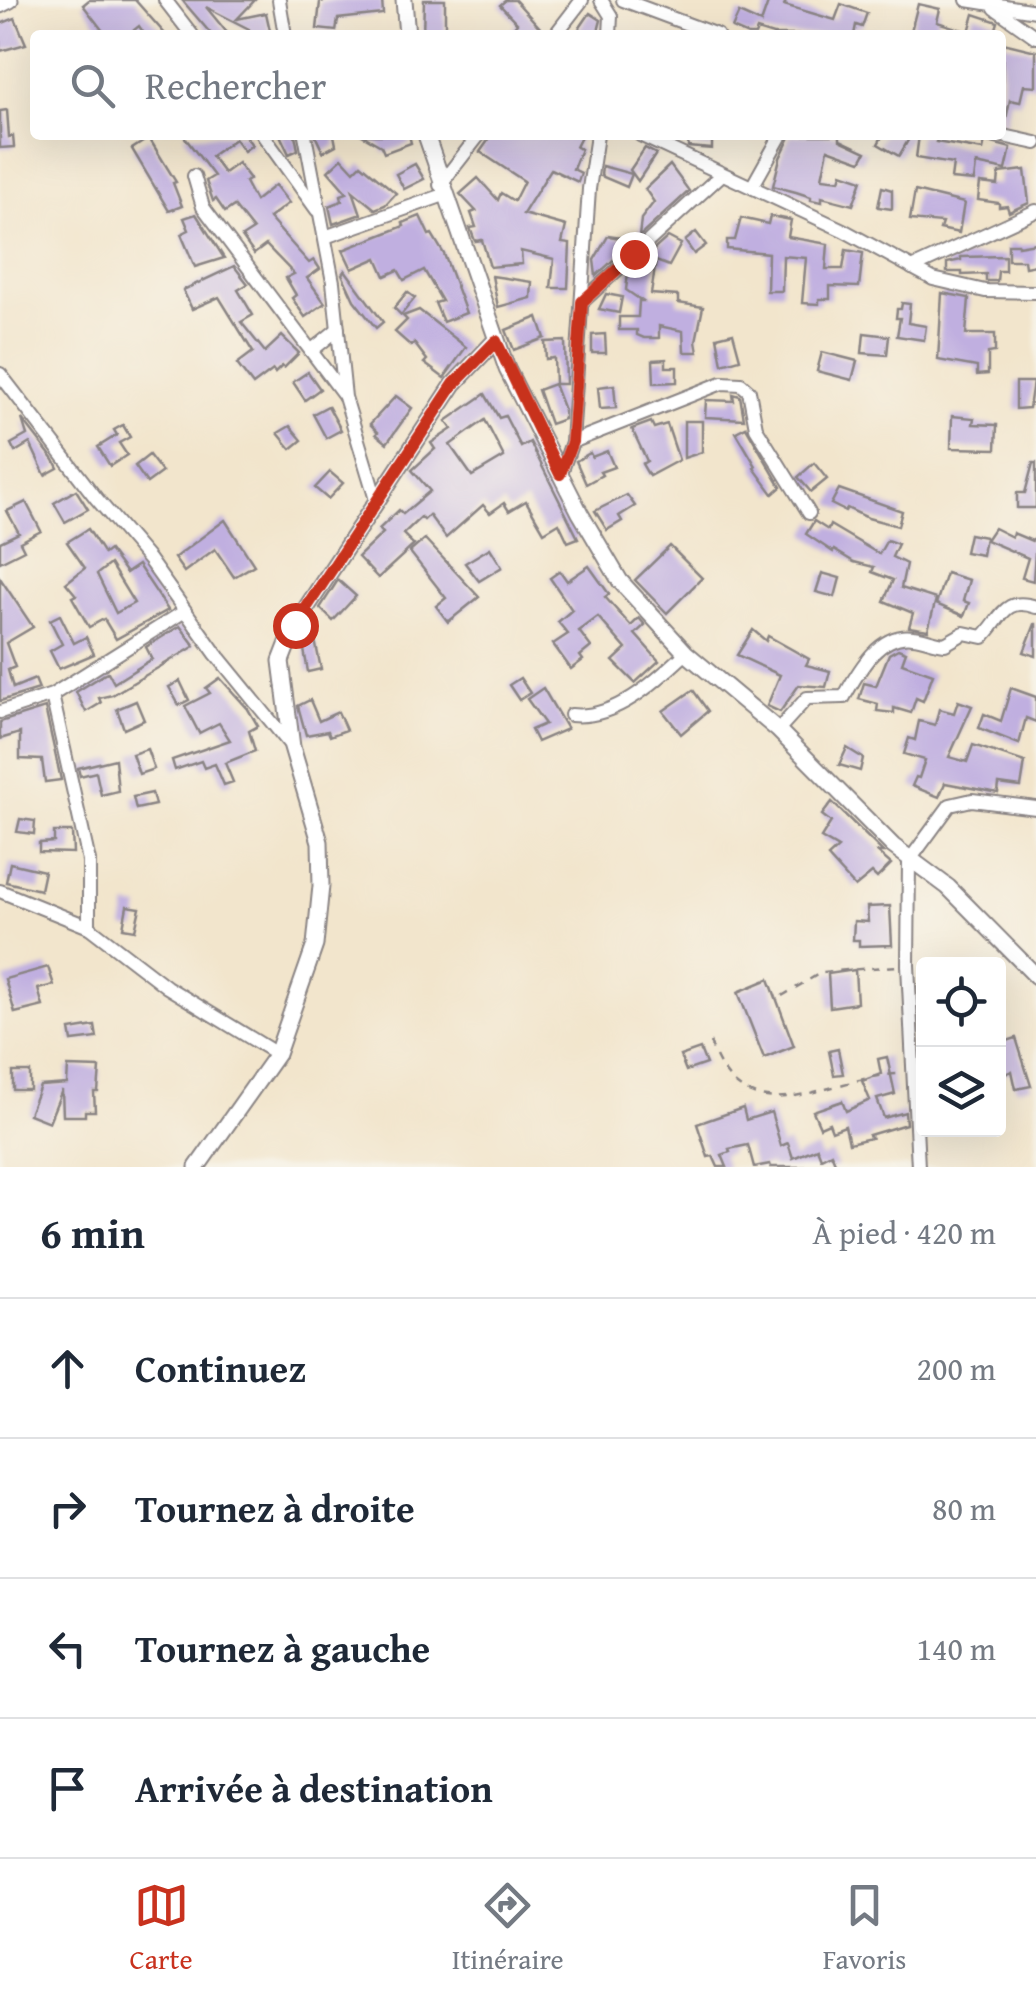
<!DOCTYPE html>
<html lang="fr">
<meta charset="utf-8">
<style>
body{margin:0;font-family:"Gentium Book Plus",serif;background:#f6f6f7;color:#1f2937}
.controls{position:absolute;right:30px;bottom:30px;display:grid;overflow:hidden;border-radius:10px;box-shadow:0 10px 40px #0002}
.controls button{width:90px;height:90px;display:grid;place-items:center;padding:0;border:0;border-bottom:2px solid #e0e1e3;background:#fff;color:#1f2937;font:50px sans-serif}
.stop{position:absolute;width:30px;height:30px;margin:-22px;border:8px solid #c8321e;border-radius:50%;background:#fff}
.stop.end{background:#c8321e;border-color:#fff;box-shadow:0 2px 10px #0008}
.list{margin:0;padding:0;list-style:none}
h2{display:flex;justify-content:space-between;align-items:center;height:130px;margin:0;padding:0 40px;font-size:42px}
h2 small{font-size:32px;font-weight:400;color:#747a83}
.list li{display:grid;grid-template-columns:65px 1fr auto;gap:30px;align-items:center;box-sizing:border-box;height:140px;padding:0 40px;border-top:2px solid #e0e1e3}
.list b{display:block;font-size:38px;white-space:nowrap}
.list em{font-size:32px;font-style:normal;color:#747a83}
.icon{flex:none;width:55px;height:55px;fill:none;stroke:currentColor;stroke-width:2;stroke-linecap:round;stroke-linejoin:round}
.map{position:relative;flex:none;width:1036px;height:1167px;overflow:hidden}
.search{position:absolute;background:#fff;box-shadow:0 10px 40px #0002;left:30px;right:30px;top:30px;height:110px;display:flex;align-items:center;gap:25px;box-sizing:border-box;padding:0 35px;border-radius:10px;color:#747a83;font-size:38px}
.sheet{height:690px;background:#fff}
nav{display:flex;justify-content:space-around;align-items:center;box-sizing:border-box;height:140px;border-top:2px solid #e0e1e3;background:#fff;font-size:28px;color:#747a83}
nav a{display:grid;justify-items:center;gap:5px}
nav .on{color:#c8321e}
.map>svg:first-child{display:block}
.building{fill:#c0afe0;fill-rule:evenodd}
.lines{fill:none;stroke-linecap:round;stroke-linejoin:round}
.minor-casing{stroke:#8a8484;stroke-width:16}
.tertiary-casing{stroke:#8a8484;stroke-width:19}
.path{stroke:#8a8484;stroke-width:2.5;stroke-dasharray:8 8;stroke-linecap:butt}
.minor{stroke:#fff;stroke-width:12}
.tertiary{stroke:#fff;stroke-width:15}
.route{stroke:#c8321e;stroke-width:12}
</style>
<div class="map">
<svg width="1036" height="1167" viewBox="0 0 1036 1167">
<rect width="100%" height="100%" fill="#f7f3e8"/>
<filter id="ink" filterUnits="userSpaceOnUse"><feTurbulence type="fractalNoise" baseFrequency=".01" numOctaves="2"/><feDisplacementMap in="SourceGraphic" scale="20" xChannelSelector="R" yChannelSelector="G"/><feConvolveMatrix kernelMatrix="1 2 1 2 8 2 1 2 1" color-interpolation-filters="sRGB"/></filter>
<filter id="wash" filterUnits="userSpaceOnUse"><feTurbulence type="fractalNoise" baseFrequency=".0048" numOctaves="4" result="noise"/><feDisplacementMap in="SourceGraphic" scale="40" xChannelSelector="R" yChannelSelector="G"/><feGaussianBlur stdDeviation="2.25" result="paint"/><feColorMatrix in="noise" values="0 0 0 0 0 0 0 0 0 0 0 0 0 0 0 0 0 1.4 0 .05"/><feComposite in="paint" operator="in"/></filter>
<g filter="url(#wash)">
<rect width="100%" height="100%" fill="#f2e5cc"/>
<g id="blocks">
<g class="building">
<polygon points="89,0 135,0 166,35 145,35 139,26 128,35 106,35 83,5"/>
<polygon points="182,0 255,0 237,19 266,13 271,35 250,35 249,29 206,7 229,35 212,35"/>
<polygon points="330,0 382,0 383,14 338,19 336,31 317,29 320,2"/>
<polygon points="424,0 445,0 445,35 423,35"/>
<polygon points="506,0 515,0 541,29 534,35 507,35 517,23 500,5"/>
<polygon points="769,0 787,0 784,5 835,20 841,4 867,13 862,27 856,25 854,35 773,35 757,30 755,35 748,35 732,28 739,13 761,23"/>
<polygon points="918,4 940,9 937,22 969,32 974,14 998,22 994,35 910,35"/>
<polygon points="590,13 601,20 597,35 588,35 579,29"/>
<polygon points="15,18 26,44 0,51 0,24"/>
<polygon points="1003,43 1036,51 1036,86 1024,85 1020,102 1010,100 1005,124 1001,123"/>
<polygon points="7,110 9,137 13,136 14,147 0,148 0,111"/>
<polygon points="183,135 245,135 252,145 244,151 235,139 211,156 224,173 238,163 250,179 245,182 255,201 275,185 289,203 269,218 309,263 314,260 320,269 307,278 325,303 305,317 292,298 296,295 286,278 294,274 266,245 254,254 242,237 253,230 234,206 225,212 216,199 213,201 206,181 214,176"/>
<polygon points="280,135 295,135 298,150 289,154"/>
<polygon points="315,135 334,135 336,145 323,152"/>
<polygon points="362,135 409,135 411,143 384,153 381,146"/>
<polygon points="492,135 582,135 576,147 581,149 573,169 581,173 578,182 551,169 523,214 566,226 562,243 570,244 568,288 551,288 554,259 521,251 522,264 490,267 482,240 475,241 470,228 476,227 471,213 476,211 460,194 478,178 498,200 501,193 514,201 524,181 480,152"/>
<polygon points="689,135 712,135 712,149 688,147"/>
<polygon points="791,135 840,135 840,140 866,152 861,161 828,149 822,178 840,180 842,173 862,180 853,205 822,197 822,202 811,200 811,197 796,192 773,186 780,158"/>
<polygon points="883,135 911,135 899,156 878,144"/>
<polygon points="919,135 938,135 936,142 983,150 985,141 1011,148 1006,170 976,164 974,181 951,179 953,164 916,158"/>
<polygon points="149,138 176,182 173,183 182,206 169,211 132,149"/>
<polygon points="645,148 656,154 638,181 630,170"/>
<polygon points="342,158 354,171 361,164 396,193 385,205 375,209 353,191 361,214 333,224 329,206 342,201 341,195 347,193 328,171"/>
<polygon points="415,164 424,179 404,189 396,174"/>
<polygon points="670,165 689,191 639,237 641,219 654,202 645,189"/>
<polygon points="602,166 632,174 627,187 601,176"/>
<polygon points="1025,170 1029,203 1009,212 1007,206 999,207 999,203 978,200 980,183 998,185 999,173"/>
<polygon points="882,187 892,190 892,209 878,207"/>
<polygon points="915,191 964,203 959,233 940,229 942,223 910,220"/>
<polygon points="196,214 224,258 195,267 181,234 189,230 184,218"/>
<polygon points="420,216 429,235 432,234 444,254 466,313 443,322 435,303 442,301 424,270 404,280 398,270 385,276 377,258 352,269 343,250 404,226 403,223"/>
<polygon points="770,216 791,220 788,237 828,244 826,269 843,269 846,250 863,253 859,287 830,286 830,299 819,299 819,304 802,303 806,258 783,256 782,291 767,291 768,253 727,249 727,240 735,240 741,218 768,224"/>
<polygon points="696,232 706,245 694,254 685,241"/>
<polygon points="608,236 622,238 621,253 596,276 594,260"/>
<polygon points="668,237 681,244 669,266 656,261 651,294 678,296 678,303 703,307 696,341 698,352 684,352 683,331 659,326 659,338 644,338 637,335 637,330 619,330 619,317 638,317 639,301 642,301 626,290 628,273"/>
<polygon points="1036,243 1036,265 1025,267 1024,260 1008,260 1008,244 1018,244 1018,246"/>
<polygon points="1005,256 1005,271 998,271 997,281 986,281 986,274 962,275 962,272 947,272 947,263 961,260 961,257"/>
<polygon points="234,266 248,284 238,290 253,315 241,322 265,352 282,336 299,353 284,368 282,366 275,373 273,370 253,385 237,364 253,352 219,297 192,309 183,290"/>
<polygon points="345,270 383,322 376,328 354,300 342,274"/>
<polygon points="492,276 532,282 531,298 498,307"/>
<polygon points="407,292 415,298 401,315 394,308"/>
<polygon points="942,293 969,298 966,334 995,334 995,352 988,353 988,374 977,375 977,367 938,360"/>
<polygon points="606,294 622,297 619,313 599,309"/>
<polygon points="902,303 910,304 908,323 926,326 924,340 897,336 900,318 896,318 897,309 901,309"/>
<polygon points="419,310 466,347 444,378 424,363 427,360 414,343 411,346 395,332 407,320 403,316"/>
<polygon points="538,317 545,338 514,350 506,330"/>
<polygon points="733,333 740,359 722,364 717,337"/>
<polygon points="864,333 889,336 887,355 862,353"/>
<polygon points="605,334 606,353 592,353 592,335"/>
<polygon points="565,341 566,384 555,384 554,358 546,359 545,342"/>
<polygon points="822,352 857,361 852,380 817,371"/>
<polygon points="666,359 666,367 677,367 677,382 654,383 653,360"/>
<polygon points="308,372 320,389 305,400 293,382"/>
<polygon points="1016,382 1033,382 1029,408 1016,409"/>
<polygon points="554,384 564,410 564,419 550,424 538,390"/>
<polygon points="614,385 616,408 600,409 598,387"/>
<path d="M485 394 499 418 505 416 521 447 530 442 578 538 568 542 559 523 544 532 526 501 509 511 504 503 490 513 483 505 446 538 429 515 424 520 421 517 403 534 414 545 378 578 358 557 383 533 379 529 399 510 403 514 430 491 412 470 435 449 431 443 452 429 446 421ZM485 420 504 457 472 476 450 445Z"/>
<polygon points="733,394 740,396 744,419 705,417 706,400 734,401"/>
<polygon points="396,396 412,408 387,443 376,434 378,432 370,424"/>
<polygon points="328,406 341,430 326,438 313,414"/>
<polygon points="952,416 974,418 973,424 997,425 996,449 951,448"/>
<polygon points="22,419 54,460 58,468 45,475 30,443 15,452 11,444 27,435"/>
<polygon points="684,421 702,421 702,452 684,458"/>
<polygon points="651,422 654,428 667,424 679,460 649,476 642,464 647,461 632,429"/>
<polygon points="123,425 130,437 119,443 127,455 110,466 98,447 117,435 114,430"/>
<polygon points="290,426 302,440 291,449 278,433"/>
<polygon points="746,427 781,487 773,494 754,468 756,466 736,432"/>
<polygon points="607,451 614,467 600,472 602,475 586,484 576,461 590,453 592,457"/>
<polygon points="149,455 162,472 147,483 135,466"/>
<polygon points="814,463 827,479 811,492 798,477"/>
<polygon points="1033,463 1036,463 1036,508 1017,508 1017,493 1025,493"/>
<polygon points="330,472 343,483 328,499 315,488"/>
<polygon points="839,489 902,511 898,526 868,518 847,508 845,511 831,504"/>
<polygon points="76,490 88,509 65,522 54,503"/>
<polygon points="627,495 635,506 619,516 622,521 607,530 595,511"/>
<polygon points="26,502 41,531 20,542 24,550 0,562 0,542 19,533 7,511"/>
<polygon points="225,520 254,565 234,577 215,549 184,572 174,558"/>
<polygon points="814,521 828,530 830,525 879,554 887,540 898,544 892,557 906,564 901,588 936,599 928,630 909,627 913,613 884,601 893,580 872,572 874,567 854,562 834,550 833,552 806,534"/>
<polygon points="994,528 1012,537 1013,533 1032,541 1036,538 1033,581 1022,578 1028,558 986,540"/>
<path d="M88 529 104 554 109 550 126 573 138 565 168 610 116 639 104 619 89 627 72 597 76 595 66 583 85 568 67 542ZM110 564 134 603 116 613 97 574Z"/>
<polygon points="969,534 985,537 982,555 965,552"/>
<polygon points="425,539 479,597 448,622 436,606 446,598 410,552"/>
<polygon points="670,546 702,578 667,613 635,580"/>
<polygon points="490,548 502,567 479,581 465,563"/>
<polygon points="589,566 609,594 605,597 631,626 639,618 645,625 635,634 659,661 635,683 613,661 626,649 598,617 579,631 591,647 580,656 583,660 571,669 553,644 568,634 558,622 572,610 550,578 560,571 567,581"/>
<polygon points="822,573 840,578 835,597 816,592"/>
<polygon points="946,573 969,580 963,601 969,603 964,616 936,604"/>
<polygon points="0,578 33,627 6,643 15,667 8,670 13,688 35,679 39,689 0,701"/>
<polygon points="338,580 356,596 333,621 320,608"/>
<polygon points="60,615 74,643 86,637 94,654 59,669 50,651 62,644 50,620"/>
<polygon points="1035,624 1036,624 1036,656 1024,652"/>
<polygon points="180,626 195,646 112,695 99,698 101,703 86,712 76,692 108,672 114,683 152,659 146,647"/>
<polygon points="753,630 766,641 768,636 809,659 806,665 830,671 826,687 799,685 780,712 767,706 780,675 737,655"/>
<polygon points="315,640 321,669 308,672 303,644"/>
<polygon points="898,649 906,652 902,663 933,674 923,701 916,698 911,713 894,708 894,713 877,711 878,704 859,699 864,683 876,686 889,654"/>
<polygon points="220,678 248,709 258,726 249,731 255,751 225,763 233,782 224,785 215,764 204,768 201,761 175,770 172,760 230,740 219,723 199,733 185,706 210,693 206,688"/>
<polygon points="520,678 530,693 519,700 509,685"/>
<polygon points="180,681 189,700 179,705 169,687"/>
<polygon points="543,688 567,729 537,742 531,730 545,724 527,699"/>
<polygon points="1011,688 1036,697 1036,722 1026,718 1019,744 979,728 984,714 1001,721"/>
<polygon points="693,690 708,711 681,734 663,711"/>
<polygon points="310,700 319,721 338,712 346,730 330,736 328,731 306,735 298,706"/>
<polygon points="136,701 144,720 124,729 117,709"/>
<polygon points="958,701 972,706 949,757 967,762 973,745 1025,762 1021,787 999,784 998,793 945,783 939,797 912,786 916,777 919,778 925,760 904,754 909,738 915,740 919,721 935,725 939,709 954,713"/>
<polygon points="45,708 61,780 45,782 42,760 20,759 20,733 0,739 0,722"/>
<polygon points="847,748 863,758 860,771 839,765"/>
<polygon points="147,749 154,769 139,774 132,754"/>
<polygon points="115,759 118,791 101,795 96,772 80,776 78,768"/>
<polygon points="152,793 155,805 136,809 133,797"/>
<polygon points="832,802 883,852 877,852 891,864 877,878 872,873 855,887 828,857 838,848 821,838 831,822 822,815"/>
<polygon points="20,819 35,821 34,834 17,832"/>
<polygon points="54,832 72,832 73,853 39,852 39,843 54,842"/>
<polygon points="10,863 44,871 40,890 6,882"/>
<polygon points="127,906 140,908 135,930 123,928"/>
<polygon points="890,906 892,945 859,946 859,940 853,940 854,921 868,922 867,907"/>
<polygon points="48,967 54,985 38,989 43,1006 15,1013 5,979"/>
<polygon points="855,970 857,1003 830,1007 828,974"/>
<polygon points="769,979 794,1046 764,1058 738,992"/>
<polygon points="95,1026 97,1038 72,1041 70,1030"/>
<polygon points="1016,1038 1031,1086 1016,1089 1012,1071 1005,1074 998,1057 998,1044"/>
<polygon points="700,1049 706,1064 686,1071 680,1056"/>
<polygon points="838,1049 843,1074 834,1075 829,1051"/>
<polygon points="887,1057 895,1094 877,1099 884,1118 905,1112 906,1124 869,1135 871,1138 849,1143 845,1126 832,1131 829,1123 820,1127 813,1111 842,1101 846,1111 870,1100 862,1081 881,1074 878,1059"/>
<polygon points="68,1067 100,1068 98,1092 94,1092 95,1111 85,1111 85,1116 63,1116 62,1090 49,1122 29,1114 40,1086 67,1084"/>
<rect x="13" y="1072" width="17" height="18"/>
<polygon points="743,1108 746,1120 771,1112 781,1146 788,1143 793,1158 817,1148 821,1158 831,1153 837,1167 771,1167 770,1164 754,1167 748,1145 729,1149 730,1152 722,1155 727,1167 718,1167 713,1156 708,1157 697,1124"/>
</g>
</g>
</g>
<g filter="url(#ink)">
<use href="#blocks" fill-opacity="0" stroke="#8a8484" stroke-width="2.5"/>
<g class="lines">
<defs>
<g id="minor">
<polyline points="165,0 192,35"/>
<polyline points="279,0 285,35"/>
<polyline points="601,0 611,16 610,35"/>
<polyline points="623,0 717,35"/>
<polyline points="967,0 1036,11"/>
<polyline points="995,8 1036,37"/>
<polyline points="555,35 582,0"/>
<polyline points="263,135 317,210"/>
<polyline points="305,135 333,282 345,397 377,503"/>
<polyline points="640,135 843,230 933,279 985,291 1036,292"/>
<polyline points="999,135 1036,143"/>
<polyline points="194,176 203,207 344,395"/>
<polyline points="440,185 479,135"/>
<polyline points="752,187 781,135"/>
<polyline points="325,237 444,195"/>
<polyline points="912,268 1036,211"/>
<polyline points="582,302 721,175"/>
<polyline points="311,351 338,329"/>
<polyline points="0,374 96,498 149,560 216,654 292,747"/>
<polyline points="572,442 722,383 741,384 749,391 756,428 809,513"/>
<polyline points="561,473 572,442 589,189 597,135"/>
<polyline points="52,695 89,861 89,927"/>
<polyline points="0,712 52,695 185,611"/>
<path d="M571 715C615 720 656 681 686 653"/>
<path d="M778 730 807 698 844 697C858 672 879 632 913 637 924 638 934 643 945 644L964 633 983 637C1002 618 1004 596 1036 607"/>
<polyline points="0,891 89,927 167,987 277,1054"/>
<polyline points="918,1167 908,965 909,861 950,805 972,800 1036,808"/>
</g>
<g id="tertiary">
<polyline points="404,0 407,35"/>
<polyline points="0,5 10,0"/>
<polyline points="426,135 507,369 580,513 620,581 686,653 778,730 893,846 948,887 1036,976"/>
<polyline points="197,1167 277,1054 315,945 321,886 320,842 292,747 281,661 295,625 454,384 495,341"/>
</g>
</defs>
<use href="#minor" class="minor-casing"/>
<use href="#tertiary" class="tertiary-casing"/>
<g class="path">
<polyline points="782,996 822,972 898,966"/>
<path d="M710 1042C745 1145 832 1073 902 1074"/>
</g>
<use href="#minor" class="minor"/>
<use href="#tertiary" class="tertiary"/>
</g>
</g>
<g class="lines" filter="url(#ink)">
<polyline class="route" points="295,625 454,384 496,341 560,474 572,442 582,302 634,254"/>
</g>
</svg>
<div class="controls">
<button><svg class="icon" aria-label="locate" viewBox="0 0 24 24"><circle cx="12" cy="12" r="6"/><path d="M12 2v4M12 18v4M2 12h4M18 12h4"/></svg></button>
<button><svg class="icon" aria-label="layers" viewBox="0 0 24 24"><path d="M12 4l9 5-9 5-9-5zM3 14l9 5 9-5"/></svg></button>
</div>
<div class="stop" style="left:295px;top:625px"></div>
<div class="stop end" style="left:634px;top:254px"></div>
<div class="search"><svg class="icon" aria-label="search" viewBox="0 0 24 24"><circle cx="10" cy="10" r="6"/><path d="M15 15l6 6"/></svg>Rechercher</div>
</div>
<section class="sheet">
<h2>6 min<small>À pied · 420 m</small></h2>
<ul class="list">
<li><svg class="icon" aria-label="ahead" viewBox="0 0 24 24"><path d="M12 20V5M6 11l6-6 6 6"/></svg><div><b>Continuez</b></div><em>200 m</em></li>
<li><svg class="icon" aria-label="right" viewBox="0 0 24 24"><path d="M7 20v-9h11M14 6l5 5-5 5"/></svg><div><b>Tournez à droite</b></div><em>80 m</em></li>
<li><svg class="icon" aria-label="left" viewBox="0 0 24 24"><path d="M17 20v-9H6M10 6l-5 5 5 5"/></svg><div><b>Tournez à gauche</b></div><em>140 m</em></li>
<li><svg class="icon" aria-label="arrive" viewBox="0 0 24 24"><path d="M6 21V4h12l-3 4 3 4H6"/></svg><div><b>Arrivée à destination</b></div></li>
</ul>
</section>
<nav>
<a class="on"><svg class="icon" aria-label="map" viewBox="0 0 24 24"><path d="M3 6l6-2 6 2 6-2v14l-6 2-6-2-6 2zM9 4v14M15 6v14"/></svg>Carte</a>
<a><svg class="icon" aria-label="directions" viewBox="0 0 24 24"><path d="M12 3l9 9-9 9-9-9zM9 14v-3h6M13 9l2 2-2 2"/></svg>Itinéraire</a>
<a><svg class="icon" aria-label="saved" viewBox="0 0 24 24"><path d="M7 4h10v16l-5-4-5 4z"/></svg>Favoris</a>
</nav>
